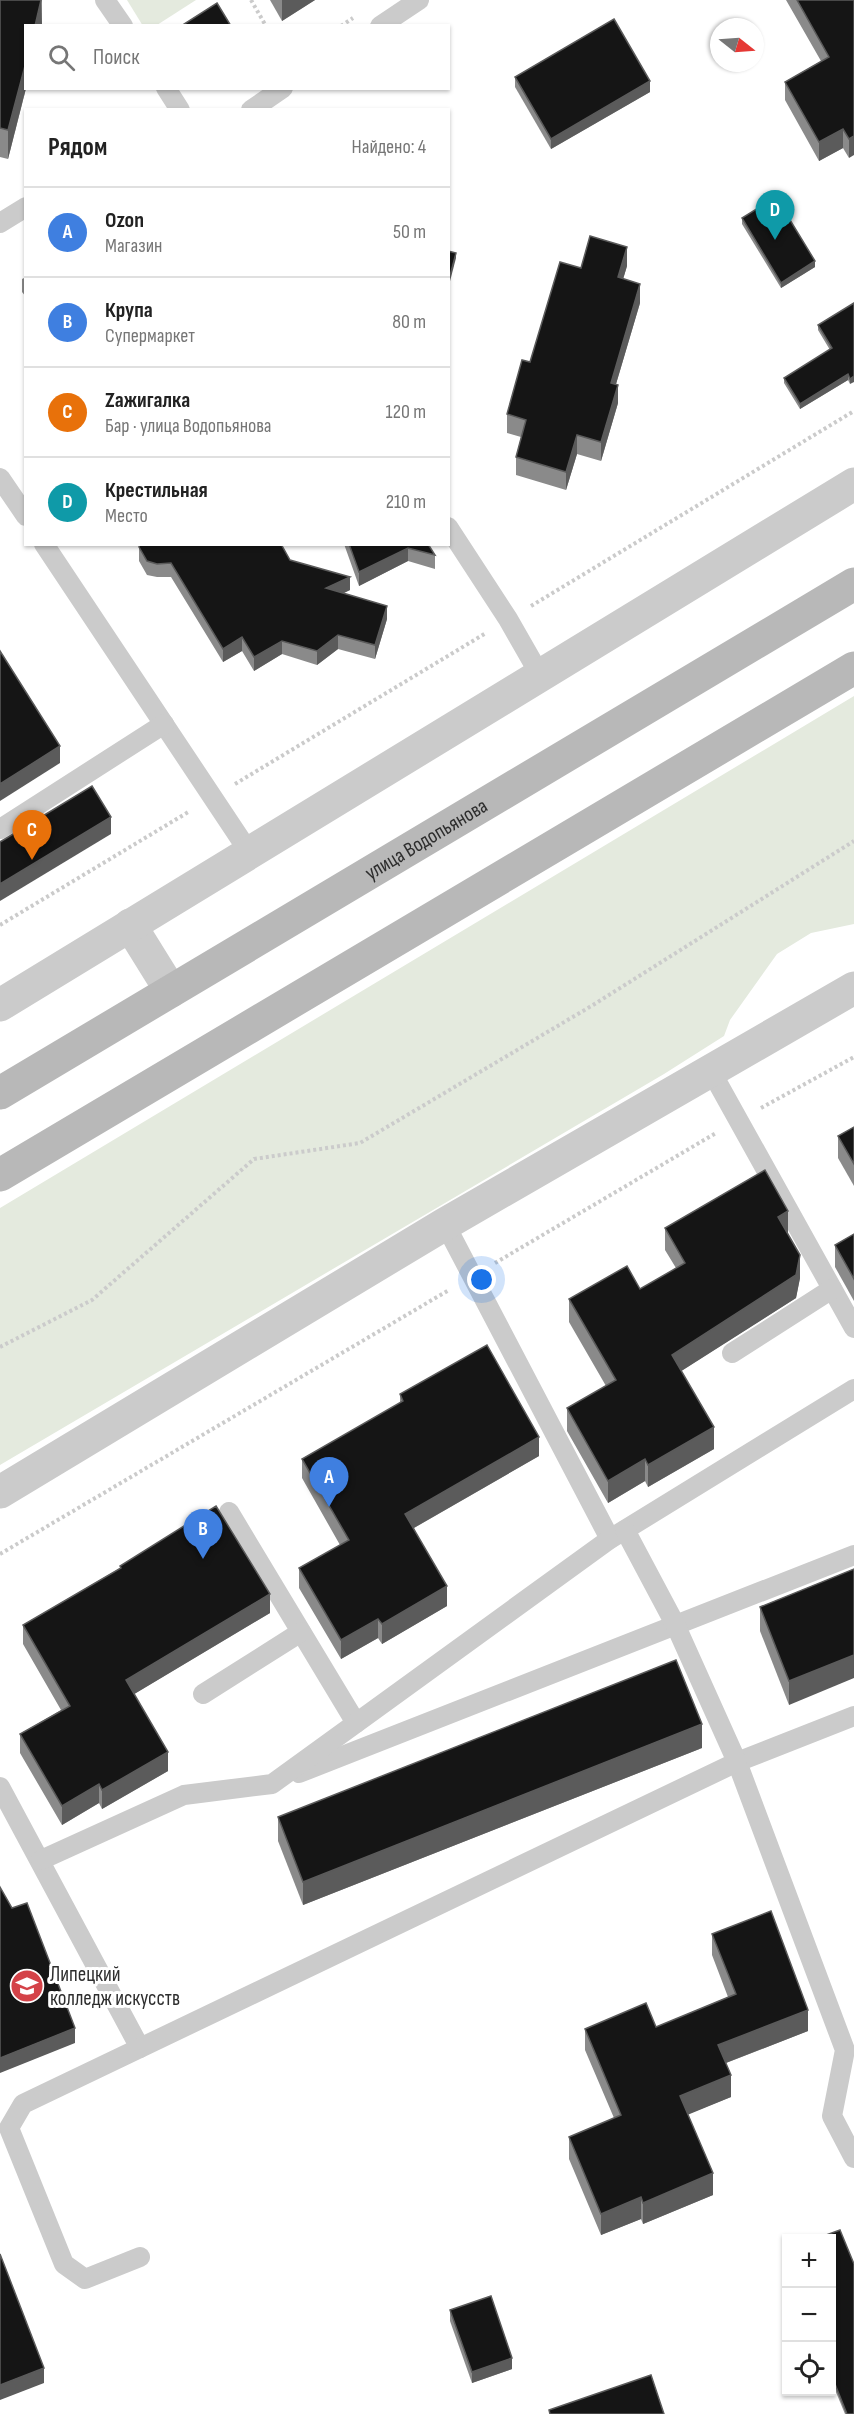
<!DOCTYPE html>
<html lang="ru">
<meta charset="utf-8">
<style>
body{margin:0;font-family:"Sofia Sans Condensed",sans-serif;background:#f2f2f2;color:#222}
.controls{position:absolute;right:18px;bottom:18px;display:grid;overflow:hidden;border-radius:0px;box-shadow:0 2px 4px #0004}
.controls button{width:54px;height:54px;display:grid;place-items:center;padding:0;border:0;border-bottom:2px solid #e0e0e0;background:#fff;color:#222;font:30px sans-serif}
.compass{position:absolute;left:710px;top:18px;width:54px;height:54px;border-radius:50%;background:#fff;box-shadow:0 2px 4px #0004;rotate:107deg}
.you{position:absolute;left:482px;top:1280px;width:21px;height:21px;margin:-15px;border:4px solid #fff;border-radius:50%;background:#1a73e8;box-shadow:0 0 0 9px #1a73e833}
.badge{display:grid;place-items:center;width:39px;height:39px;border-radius:50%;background:#0f766e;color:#fff;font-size:20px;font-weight:700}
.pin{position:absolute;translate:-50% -50px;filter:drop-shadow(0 2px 3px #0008)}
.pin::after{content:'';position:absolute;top:32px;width:21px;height:18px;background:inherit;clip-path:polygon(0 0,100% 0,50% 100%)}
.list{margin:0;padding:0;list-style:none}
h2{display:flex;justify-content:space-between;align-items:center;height:78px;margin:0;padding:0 24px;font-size:26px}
h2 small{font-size:20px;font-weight:400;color:#767676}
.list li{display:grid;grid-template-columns:39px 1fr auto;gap:18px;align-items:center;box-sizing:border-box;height:90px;padding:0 24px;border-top:2px solid #e0e0e0}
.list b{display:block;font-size:22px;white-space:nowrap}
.list p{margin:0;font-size:20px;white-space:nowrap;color:#767676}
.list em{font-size:20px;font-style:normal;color:#767676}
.icon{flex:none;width:33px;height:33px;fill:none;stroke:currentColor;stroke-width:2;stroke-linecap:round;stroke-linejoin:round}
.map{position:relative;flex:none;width:854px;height:2414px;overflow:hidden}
.search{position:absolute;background:#fff;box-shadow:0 2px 4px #0004;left:24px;top:24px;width:426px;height:66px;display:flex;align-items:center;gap:15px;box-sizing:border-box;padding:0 21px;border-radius:0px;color:#767676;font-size:22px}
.panel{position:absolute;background:#fff;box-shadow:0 2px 4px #0004;left:24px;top:108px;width:426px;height:438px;border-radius:0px}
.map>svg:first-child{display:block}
.green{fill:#e4eade}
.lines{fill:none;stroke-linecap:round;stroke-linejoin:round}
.path{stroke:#cbcbcb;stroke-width:4;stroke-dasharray:3 3;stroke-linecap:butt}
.lane{stroke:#cbcbcb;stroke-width:20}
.street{stroke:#cbcbcb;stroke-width:33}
.secondary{stroke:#b8b8b8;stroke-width:33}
.wall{fill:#8a8a8a}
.shaded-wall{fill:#5b5b5b}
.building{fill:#151515;stroke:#5b5b5b;stroke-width:1.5}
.labels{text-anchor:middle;stroke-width:6;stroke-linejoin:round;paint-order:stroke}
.street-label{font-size:21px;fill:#2e2e2e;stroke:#fff}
.poi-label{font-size:21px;fill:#2e2e2e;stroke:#fff;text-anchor:start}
</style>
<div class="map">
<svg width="854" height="2414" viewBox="0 0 854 2414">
<rect width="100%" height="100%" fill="#fff"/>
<g class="green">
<polygon points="127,0 196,0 157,25 143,26"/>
<polygon points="854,696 854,924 811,933 777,954 730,1020 724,1036 664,1074 0,1465 0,1208"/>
</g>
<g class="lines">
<g class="path">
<polyline points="251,0 266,26"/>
<polyline points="341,26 353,18"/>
<polyline points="531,606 854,411"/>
<polyline points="235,784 486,633"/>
<polyline points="0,925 190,811"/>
<polyline points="761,1108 854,1057"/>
<polyline points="495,1263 716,1133"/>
<polyline points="0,1347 92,1300 254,1159 360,1143 593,1005 854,841"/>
<polyline points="0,1554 449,1290"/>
</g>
<g class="lane">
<polyline points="105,0 123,26"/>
<polyline points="380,26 419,0"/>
<polyline points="166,88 180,110"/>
<polyline points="251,110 283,88"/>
<polyline points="0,223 26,207"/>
<polyline points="0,478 26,516"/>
<polyline points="448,527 508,619 540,675"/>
<polyline points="44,544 249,852"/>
<polyline points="0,829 164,724"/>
<polyline points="711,1071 854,1328"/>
<polyline points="445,1224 610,1539"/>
<polyline points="732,1353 832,1289"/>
<polyline points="229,1512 356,1723"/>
<polyline points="203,1694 301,1632"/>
<polyline points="854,1716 737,1762 845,2050 832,2116 854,2158"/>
<polyline points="299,1773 854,1555"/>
<polyline points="0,1787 140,2048"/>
<polyline points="41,1860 184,1795 272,1784 610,1539 854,1389"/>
<polyline points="140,2257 85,2279 64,2264 9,2128 23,2104 737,1762 675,1624 625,1530"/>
</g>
<g class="street">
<polyline points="130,925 171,991"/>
<polyline points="0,1005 854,484"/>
<polyline points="0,1492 445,1224 854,988"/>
</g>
<g class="secondary">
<path id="s1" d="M0 1093 854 584"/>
<polyline points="0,1175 854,668"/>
</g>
</g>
<g class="wall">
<polygon points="0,0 42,0 42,26 8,159 0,157"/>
<polygon points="270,0 315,0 282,21"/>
<polygon points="786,0 854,0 849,158 843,148 819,161 785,100 785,82 821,61"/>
<polygon points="515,77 650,92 551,149 515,87"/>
<polygon points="742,218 815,267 781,288 742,224"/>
<polygon points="627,266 623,279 640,303 616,384 618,403 601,461 577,454 566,490 516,475 516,457 521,437 507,433 507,414 530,362 581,268"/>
<polygon points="26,277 26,297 22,292 22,279"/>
<polygon points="854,303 850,384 848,380 800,409 784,383 784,378 830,350 818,330 818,325"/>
<polygon points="344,544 428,544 435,555 435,569 408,561 359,586"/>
<polygon points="139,547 290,560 350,590 343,593 387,619 375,659 338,649 317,665 282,654 254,671 242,651 223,662 171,577 157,577 147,575 139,561"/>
<polygon points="854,1127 854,1186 838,1158 838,1136"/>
<polygon points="665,1228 788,1234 800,1278 796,1298 681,1371 714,1449 648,1487 645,1481 608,1503 567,1431 567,1408 606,1386 569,1322 569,1299 640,1289 676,1268 665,1250"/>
<polygon points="854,1234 854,1301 835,1267 835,1245"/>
<polygon points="400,1394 539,1456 414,1528 447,1606 382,1644 378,1638 341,1659 299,1588 299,1568 340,1545 302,1478 302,1459 400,1403"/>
<polygon points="120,1566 270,1613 134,1694 168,1771 102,1809 99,1803 62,1825 20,1753 20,1734 61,1710 23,1644 23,1625 120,1568"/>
<polygon points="854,1569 789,1705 760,1631 760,1607"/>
<polygon points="702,1748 303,1905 278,1841 278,1817"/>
<polygon points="712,1934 808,2031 726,2063 731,2097 688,2114 713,2195 643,2224 641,2219 601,2235 569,2159 569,2137 614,2118 585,2050 585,2029 656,2027 728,1997 712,1955"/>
<polygon points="831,2238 854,2414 845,2414 831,2380"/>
<polygon points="786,2251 786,2266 783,2258 783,2252"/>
<polygon points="450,2310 512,2369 472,2383 450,2321"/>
</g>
<g class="shaded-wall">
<polygon points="41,0 42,26 35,26"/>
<polygon points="282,0 315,0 282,21"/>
<polygon points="26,62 26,88 8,159 8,130"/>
<polygon points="650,81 650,92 551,149 551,139"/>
<polygon points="843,129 843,148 819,161 819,142"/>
<polygon points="854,136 854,155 849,158 849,139"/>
<polygon points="627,247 627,266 618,296 618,277"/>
<polygon points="456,253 456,258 448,289 448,283"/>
<polygon points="815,261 815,267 781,288 781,283"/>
<polygon points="640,284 640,303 611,401 611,383"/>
<polygon points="848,374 848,380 800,409 800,404"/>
<polygon points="854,376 854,382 850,384 850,379"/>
<polygon points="618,385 618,403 601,461 601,442"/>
<polygon points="577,435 577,454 566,490 566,472"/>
<polygon points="408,548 408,561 359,586 359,572"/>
<polygon points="350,577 350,590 326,602 326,588"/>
<polygon points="387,606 387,619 375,659 375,645"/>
<polygon points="338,635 338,649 317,665 317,651"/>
<polygon points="242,637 242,651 223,662 223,649"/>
<polygon points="282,641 282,654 254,671 254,657"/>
<polygon points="60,746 60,763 0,801 0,784"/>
<polygon points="111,817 111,834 0,901 0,884"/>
<polygon points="788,1211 788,1234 778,1217"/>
<polygon points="800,1255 800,1278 796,1298 672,1377 672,1355"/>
<polygon points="714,1427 714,1449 648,1487 648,1465"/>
<polygon points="539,1437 539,1456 405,1533 405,1514"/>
<polygon points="645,1459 645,1481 608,1503 608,1481"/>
<polygon points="447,1586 447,1606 382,1644 382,1624"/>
<polygon points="270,1594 270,1613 126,1699 126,1680"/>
<polygon points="378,1619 378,1638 341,1659 341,1640"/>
<polygon points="854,1655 854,1678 789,1705 789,1681"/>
<polygon points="702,1724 702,1748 303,1905 303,1882"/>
<polygon points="168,1752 168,1771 102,1809 102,1790"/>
<polygon points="99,1784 99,1803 62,1825 62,1806"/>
<polygon points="808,2010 808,2031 718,2066 718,2045"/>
<polygon points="75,2028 75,2043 0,2073 0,2058"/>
<polygon points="731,2075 731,2097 680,2118 680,2096"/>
<polygon points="713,2173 713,2195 643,2224 643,2203"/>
<polygon points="641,2197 641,2219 601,2235 601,2214"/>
<polygon points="512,2358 512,2369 472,2383 472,2372"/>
<polygon points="44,2368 44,2383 0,2400 0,2385"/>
</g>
<g class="building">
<polygon points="0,0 41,0 35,26 26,26 26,62 8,130 0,128"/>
<polygon points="797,0 854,0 854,136 849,139 843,129 819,142 785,82 829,57"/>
<polygon points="217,3 231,26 181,26"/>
<polygon points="614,19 650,81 551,139 515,77"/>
<polygon points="776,197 815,261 781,283 742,218"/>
<polygon points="590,236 627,247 618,277 640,284 611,383 618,385 601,442 577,435 566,472 516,457 526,420 507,414 522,360 530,362 560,262 581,268"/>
<polygon points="448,251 456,253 448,283"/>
<polygon points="854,303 854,376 850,379 848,374 800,404 784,378 832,348 818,325"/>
<polygon points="140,544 281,544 290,560 350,577 326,588 387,606 375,645 338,635 317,651 282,641 254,657 242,637 223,649 171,563 157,564 147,561 139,547"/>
<polygon points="349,544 428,544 435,555 408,548 359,572"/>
<polygon points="0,651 60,746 0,784"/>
<polygon points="92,786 111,817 0,884 0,842"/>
<polygon points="854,1127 854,1164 838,1136"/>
<polygon points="765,1170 788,1211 778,1217 800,1255 796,1275 672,1355 714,1427 648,1465 645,1459 608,1481 567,1408 616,1380 569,1299 627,1266 640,1289 685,1263 665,1228"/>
<polygon points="854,1234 854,1279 835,1245"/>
<polygon points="487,1345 539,1437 405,1514 447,1586 382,1624 378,1619 341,1640 299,1568 349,1540 302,1459 403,1401 400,1394"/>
<polygon points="216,1506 270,1594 126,1680 168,1752 102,1790 99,1784 62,1806 20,1734 70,1706 23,1625 121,1568 120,1566"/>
<polygon points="854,1569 854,1655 789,1681 760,1607"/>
<polygon points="676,1660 702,1724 303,1882 278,1817"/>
<polygon points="0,1887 12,1908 27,1903 75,2028 0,2058"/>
<polygon points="771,1911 808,2010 718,2045 731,2075 680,2096 713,2173 643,2203 641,2197 601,2214 569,2137 621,2115 585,2029 646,2003 656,2027 736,1994 712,1934"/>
<polygon points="840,2230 854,2264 854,2414 847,2414 831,2374 831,2238 818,2238"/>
<polygon points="786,2251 786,2261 783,2252"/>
<polygon points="0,2254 44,2368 0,2385"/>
<polygon points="491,2296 512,2358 472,2372 450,2310"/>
<polygon points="651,2375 664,2414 550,2414 549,2410"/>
</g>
<defs>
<symbol id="university-disc" viewBox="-11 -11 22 22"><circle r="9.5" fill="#d44248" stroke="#fff"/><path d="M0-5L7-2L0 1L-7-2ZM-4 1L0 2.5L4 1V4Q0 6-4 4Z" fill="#fff"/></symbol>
</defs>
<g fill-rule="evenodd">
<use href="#university-disc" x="8" y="1967" width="38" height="38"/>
</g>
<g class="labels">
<g class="street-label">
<text dy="7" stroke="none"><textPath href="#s1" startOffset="496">улица Водопьянова</textPath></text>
</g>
<g class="poi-label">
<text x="50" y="1981">Липецкий<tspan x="50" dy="24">колледж искусств</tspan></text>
</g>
</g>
</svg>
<div class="controls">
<button>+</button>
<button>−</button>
<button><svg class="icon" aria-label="locate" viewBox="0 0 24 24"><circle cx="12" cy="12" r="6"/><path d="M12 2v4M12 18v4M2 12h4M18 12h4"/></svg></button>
</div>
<svg class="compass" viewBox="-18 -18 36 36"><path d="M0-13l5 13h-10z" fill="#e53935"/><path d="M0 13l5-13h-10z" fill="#767676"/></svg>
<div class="you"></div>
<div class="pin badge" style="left:329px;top:1507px;background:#3f7fe0">A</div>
<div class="pin badge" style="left:203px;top:1559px;background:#3f7fe0">B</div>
<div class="pin badge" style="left:32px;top:860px;background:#e8710a">C</div>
<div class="pin badge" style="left:775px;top:240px;background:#0f9aa8">D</div>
<div class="search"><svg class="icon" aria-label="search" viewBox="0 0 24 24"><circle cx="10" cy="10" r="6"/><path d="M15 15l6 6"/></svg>Поиск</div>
<section class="panel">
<h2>Рядом<small>Найдено: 4</small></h2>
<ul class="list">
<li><span class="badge" style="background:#3f7fe0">A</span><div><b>Ozon</b><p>Магазин</p></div><em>50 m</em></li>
<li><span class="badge" style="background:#3f7fe0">B</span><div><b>Крупа</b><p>Супермаркет</p></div><em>80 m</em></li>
<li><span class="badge" style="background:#e8710a">C</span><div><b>Zажигалка</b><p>Бар · улица Водопьянова</p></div><em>120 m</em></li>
<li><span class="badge" style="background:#0f9aa8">D</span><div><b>Крестильная</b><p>Место</p></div><em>210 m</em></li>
</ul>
</section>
</div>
